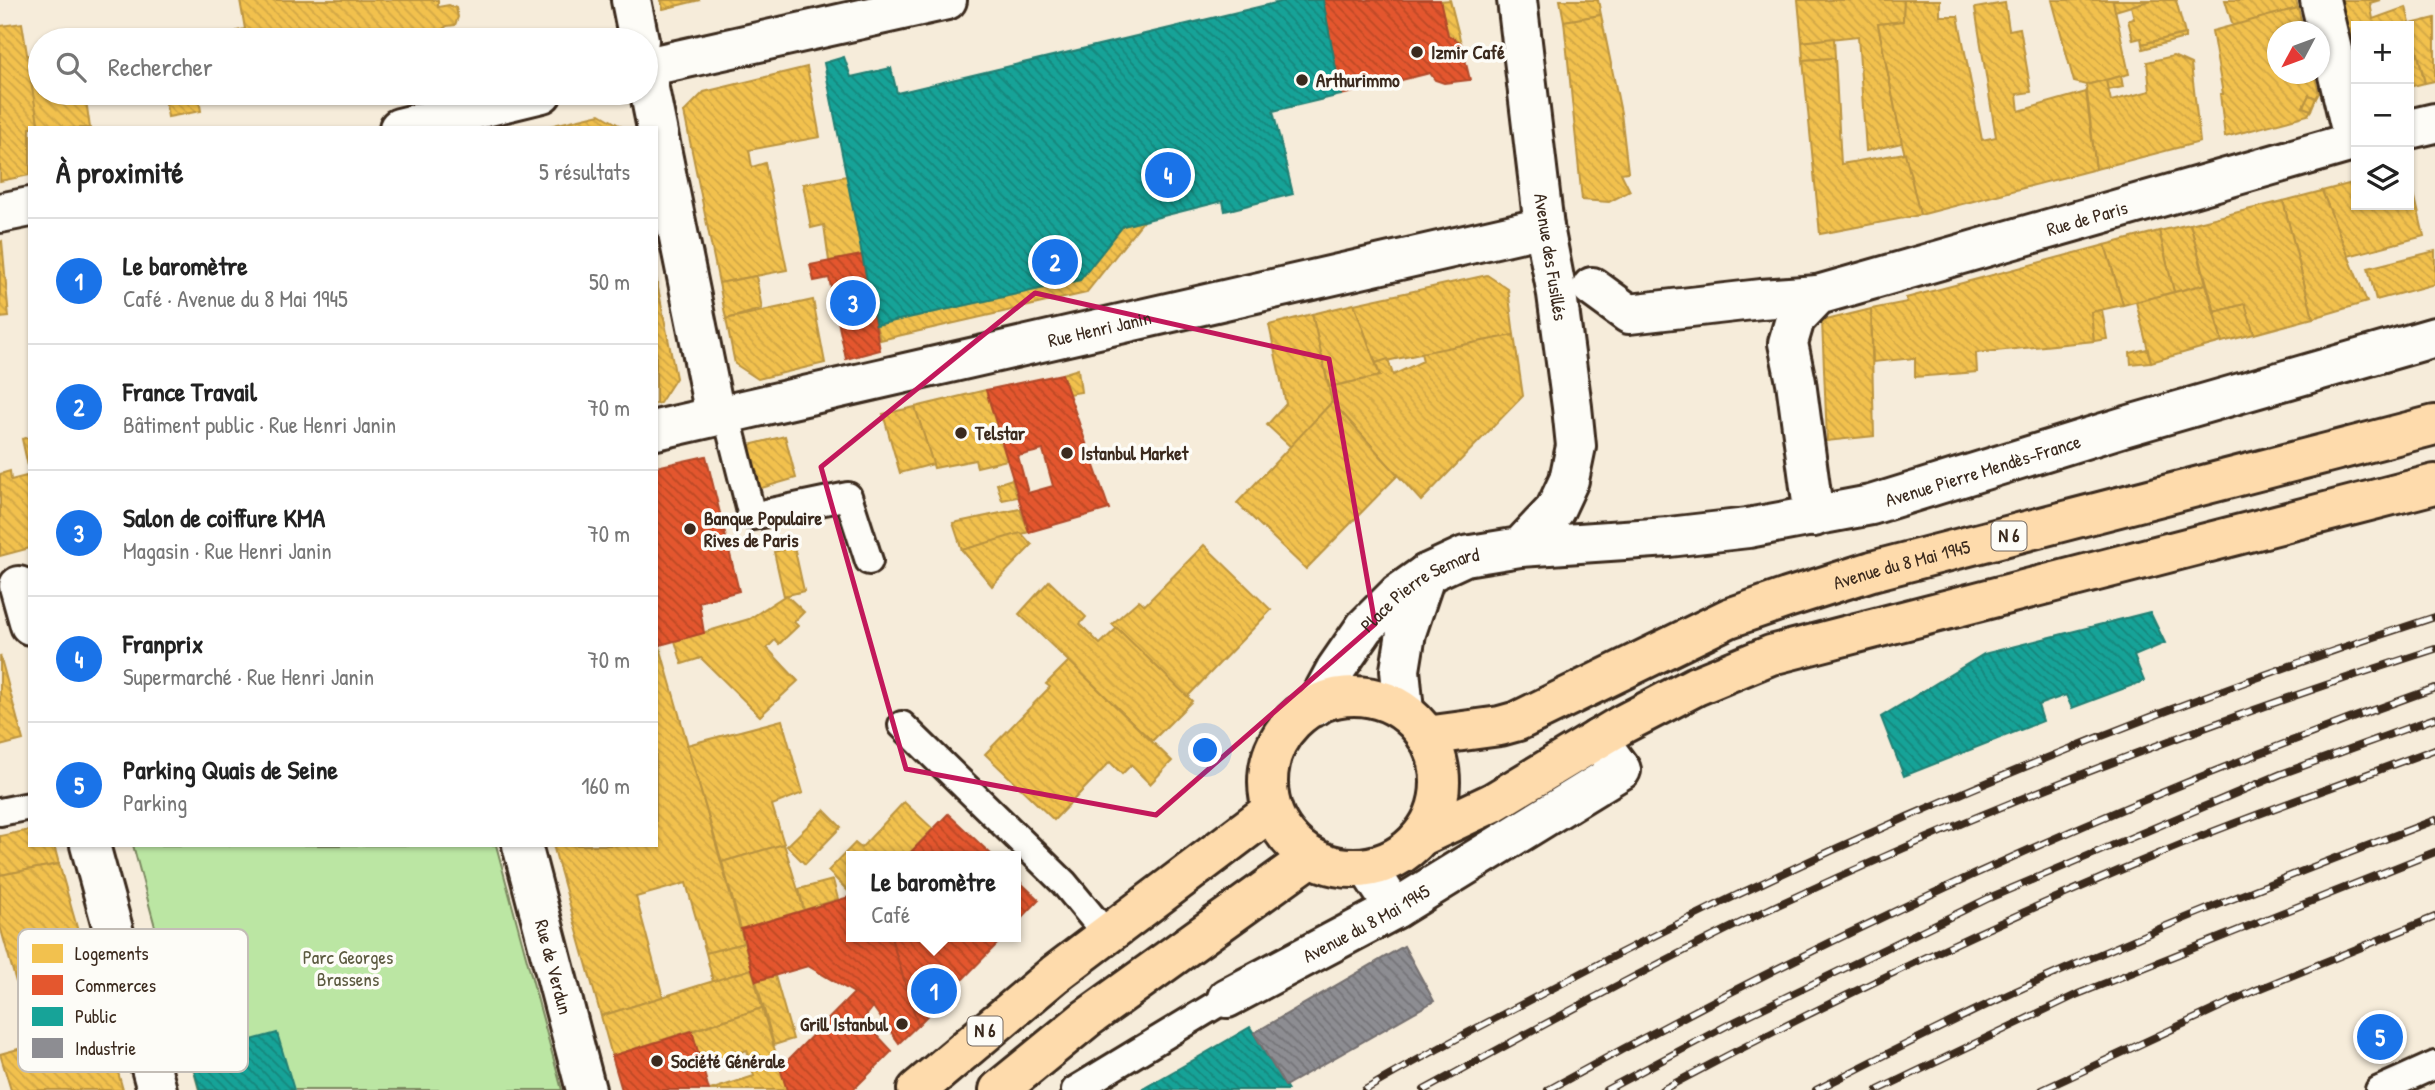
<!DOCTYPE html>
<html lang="fr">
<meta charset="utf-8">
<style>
body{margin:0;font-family:"Patrick Hand",sans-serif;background:#f2f2f2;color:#222}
.controls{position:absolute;right:21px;top:21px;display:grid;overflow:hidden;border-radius:0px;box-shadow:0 2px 5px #0004}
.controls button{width:63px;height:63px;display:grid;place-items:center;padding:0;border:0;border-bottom:2px solid #e0e0e0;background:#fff;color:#222;font:35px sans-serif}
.compass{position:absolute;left:2267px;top:21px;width:63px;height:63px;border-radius:50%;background:#fff;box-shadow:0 2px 5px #0004;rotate:229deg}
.you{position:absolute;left:1206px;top:751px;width:24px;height:24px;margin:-18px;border:5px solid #fff;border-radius:50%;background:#1a73e8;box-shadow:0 0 0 10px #1a73e833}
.badge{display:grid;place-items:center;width:46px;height:46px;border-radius:50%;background:#1a73e8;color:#fff;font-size:23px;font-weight:700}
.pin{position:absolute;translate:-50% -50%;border:4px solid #fff;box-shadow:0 2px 7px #0006}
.popup{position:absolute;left:846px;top:851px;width:175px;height:91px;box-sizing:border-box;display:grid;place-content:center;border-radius:0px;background:#fff;filter:drop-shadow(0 2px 5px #0005);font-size:23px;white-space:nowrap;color:#767676}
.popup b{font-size:26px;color:#222}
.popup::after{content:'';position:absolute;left:50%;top:100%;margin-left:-14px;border:14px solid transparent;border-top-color:#fff}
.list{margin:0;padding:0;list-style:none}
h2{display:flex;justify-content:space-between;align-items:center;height:91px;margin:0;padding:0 28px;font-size:30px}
h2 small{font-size:23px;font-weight:400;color:#767676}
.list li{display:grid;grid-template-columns:46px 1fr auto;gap:21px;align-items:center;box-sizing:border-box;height:126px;padding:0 28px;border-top:2px solid #e0e0e0}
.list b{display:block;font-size:26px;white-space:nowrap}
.list p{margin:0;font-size:23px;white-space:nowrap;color:#767676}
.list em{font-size:23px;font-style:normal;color:#767676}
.icon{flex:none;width:38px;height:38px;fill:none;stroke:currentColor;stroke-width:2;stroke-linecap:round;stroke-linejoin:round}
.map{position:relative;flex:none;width:2435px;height:1090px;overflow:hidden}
.search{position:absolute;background:#fff;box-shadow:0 2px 5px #0004;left:28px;top:28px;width:630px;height:77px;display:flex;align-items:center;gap:18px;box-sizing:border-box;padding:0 24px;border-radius:38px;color:#767676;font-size:26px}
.panel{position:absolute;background:#fff;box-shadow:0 2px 5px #0004;left:28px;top:126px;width:630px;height:721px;border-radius:0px}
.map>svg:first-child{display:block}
.park{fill:#bbe6a3;stroke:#7b8860;stroke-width:2}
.homes{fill:url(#homes-back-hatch);stroke:#bb9440;stroke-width:2}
.shops{fill:url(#shops-back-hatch);stroke:#b14a29;stroke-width:2;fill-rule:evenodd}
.public{fill:url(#public-back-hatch);stroke:#227f73;stroke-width:2}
.industry{fill:url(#industry-back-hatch);stroke:#746f6f;stroke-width:2}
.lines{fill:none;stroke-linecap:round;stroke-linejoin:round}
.service-casing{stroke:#3b2a1e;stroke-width:32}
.pedestrian-casing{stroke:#3b2a1e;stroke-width:44}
.minor-casing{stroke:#3b2a1e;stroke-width:44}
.secondary-casing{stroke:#3b2a1e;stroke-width:44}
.primary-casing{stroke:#3b2a1e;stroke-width:44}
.service{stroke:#fdfcf7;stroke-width:26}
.pedestrian{stroke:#fdfcf7;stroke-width:38}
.minor{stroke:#fdfcf7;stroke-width:38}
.secondary{stroke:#fdfcf7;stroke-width:38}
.primary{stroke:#fedbac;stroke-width:38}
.rail-casing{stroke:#3b2a1e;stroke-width:8}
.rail{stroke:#fdfcf7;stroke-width:5;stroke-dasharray:16;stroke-linecap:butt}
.marked{fill:none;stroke:#c2185b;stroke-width:5;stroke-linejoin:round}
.poi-dot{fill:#3b2a1e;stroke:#fdfcf7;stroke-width:2.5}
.labels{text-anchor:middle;stroke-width:7;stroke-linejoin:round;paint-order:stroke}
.shield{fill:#fdfcf7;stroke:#75695f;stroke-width:2}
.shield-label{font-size:18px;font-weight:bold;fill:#3b2a1e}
.poi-label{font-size:19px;font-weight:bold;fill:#3b2a1e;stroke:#fdfcf7;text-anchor:start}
.street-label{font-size:19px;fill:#3b2a1e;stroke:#fdfcf7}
.park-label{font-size:19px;fill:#5b593f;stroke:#fdfcf7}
.key{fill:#fdfcf7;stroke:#c3bdb6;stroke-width:2}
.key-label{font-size:19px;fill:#3b2a1e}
</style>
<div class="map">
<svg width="2435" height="1090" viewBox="0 0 2435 1090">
<defs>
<pattern id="homes-back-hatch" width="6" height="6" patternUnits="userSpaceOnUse" patternTransform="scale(1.75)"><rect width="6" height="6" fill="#f2c14e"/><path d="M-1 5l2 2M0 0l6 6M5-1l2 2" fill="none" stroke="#d0a644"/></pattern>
<pattern id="shops-back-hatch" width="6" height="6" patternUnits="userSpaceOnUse" patternTransform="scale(1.75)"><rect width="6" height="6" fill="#e4572e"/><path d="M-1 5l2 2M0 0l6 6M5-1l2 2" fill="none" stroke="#ba4827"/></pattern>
<pattern id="public-back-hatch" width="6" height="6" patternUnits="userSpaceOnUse" patternTransform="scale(1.75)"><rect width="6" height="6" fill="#17a398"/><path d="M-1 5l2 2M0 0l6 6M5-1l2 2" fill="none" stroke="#16857b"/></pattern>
<pattern id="industry-back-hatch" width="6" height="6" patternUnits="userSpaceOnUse" patternTransform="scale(1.75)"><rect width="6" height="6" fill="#8d8d92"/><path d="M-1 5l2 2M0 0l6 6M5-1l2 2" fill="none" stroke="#747377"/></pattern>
</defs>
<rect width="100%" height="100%" fill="#f6ecda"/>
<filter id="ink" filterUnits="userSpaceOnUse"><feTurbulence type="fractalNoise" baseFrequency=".0143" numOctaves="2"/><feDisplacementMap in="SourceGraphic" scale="14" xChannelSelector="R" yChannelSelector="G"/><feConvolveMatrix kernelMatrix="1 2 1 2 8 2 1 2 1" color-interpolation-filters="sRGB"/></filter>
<g filter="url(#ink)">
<polygon class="park" points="133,845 496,845 562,1090 199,1090"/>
<g class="homes">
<polygon points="240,0 438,0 438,7 449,5 456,8 458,17 455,25 447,26 428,40 239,40 237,31 245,29"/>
<polygon points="661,0 700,0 663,9"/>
<polygon points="1450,0 1461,43 1448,35 1440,1"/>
<polygon points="1560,0 1598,0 1601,15 1564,21"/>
<polygon points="1798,0 1904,0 1903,21 1878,24 1902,143 1866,151 1858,36 1802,42"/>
<polygon points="1904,0 1940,0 1940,16 1958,16 1982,140 1996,137 1975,8 2005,3 2009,30 2020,28 2031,92 2017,94 2019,111 2086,92 2096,169 1920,215 1902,143 1878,24 1903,21"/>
<polygon points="2052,0 2113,0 2129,74 2086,85 2074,82"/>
<polygon points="2113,0 2152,0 2115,11"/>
<polygon points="2152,0 2176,0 2185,34 2142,44 2141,38 2133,40 2128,20 2134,19 2131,6"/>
<polygon points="2225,0 2296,0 2298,8 2233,26"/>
<polygon points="2337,0 2380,0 2370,3 2373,19 2406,7 2425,83 2409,87 2409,26 2356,26 2356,92"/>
<polygon points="2298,8 2304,32 2278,32 2278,74 2314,74 2319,93 2316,98 2309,95 2303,107 2311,110 2308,115 2225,137 2220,94 2223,94 2212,31"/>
<polygon points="1601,15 1621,113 1628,172 1621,173 1630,191 1609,202 1582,200 1564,21"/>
<polygon points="2435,18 2435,81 2425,83 2411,24"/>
<polygon points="22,23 39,128 30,128 30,175 0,181 0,26"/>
<polygon points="2185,34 2185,38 2143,49 2142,44"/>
<polygon points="1834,38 1835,58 1803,60 1802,42"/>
<polygon points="2173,56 2191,64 2200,142 2096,169 2086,85 2106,80 2111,101 2150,91 2147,62"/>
<polygon points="1835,58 1841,164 1905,153 1920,215 1820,234 1803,60"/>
<polygon points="807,67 820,137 749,150 752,167 765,163 787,270 719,283 684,112 704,92"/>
<polygon points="2121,76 2123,87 2108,90 2106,80"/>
<polygon points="40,81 40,93 85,93 90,128 39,128 31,82"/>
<polygon points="164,93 198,93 201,111 168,117"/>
<polygon points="2309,95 2316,98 2311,110 2303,107"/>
<polygon points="600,114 624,128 541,128"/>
<polygon points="2409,172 2424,236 2348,256 2322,191 2356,182 2356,205 2409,205"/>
<polygon points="847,176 862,255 829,261 824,225 811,228 803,184"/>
<polygon points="2322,191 2367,302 2313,318 2283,201"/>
<polygon points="2283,201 2313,318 2254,334 2245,304 2215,312 2190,224"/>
<polygon points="1144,220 1086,293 880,340 876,325 1080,280 1123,226"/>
<polygon points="2190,224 2206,284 2174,292 2159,231"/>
<polygon points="2159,231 2174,292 2123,305 2105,245"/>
<polygon points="2,241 9,317 0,318 0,242"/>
<polygon points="2105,245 2123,305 2091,312 2094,341 1976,353 1977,372 1915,377 1915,358 1873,362 1871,309 1907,302 1906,298"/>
<polygon points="2435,251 2435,284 2376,300 2368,268"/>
<polygon points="1487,275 1508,289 1514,335 1376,363 1354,304"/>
<polygon points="756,276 762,309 726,319 719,283"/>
<polygon points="656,278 676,378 660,403 656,404"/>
<polygon points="2206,284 2222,342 2151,362 2136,302"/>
<polygon points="813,300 825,363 758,379 735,364 726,319"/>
<polygon points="1354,304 1380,376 1329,387 1312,314"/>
<polygon points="2245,304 2254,334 2222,342 2215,312"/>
<polygon points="1871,309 1874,436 1827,441 1822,321"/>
<polygon points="2102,310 2107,339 2094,341 2091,312"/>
<polygon points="1312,314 1332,402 1291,447 1267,425 1286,404 1269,325"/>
<polygon points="1514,335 1523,396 1421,501 1332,402 1329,387 1380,376 1376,363 1388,359 1393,375 1423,361 1421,353"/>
<polygon points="2147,349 2151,362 2131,364 2130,353"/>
<polygon points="1078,369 1081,392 1069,394 1062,374"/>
<polygon points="986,390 1007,460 977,467 975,460 934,468 915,407"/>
<polygon points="1332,402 1398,475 1306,569 1237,503"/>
<polygon points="915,407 933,464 900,473 883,414"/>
<polygon points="785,436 796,478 758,489 749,445"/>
<polygon points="30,437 30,548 0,556 0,474 10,471 11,480 30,475 22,439"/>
<polygon points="1012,479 1017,497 1002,500 997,484"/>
<polygon points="1020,509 1029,532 962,550 953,523"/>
<polygon points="1021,533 1032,545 992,586 962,550"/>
<polygon points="1204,545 1271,610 1187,697 1112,624 1139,600 1145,605"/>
<polygon points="794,546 804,591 784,596 774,552"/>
<polygon points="1049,581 1086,617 1080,624 1100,644 1117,628 1192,701 1152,741 1019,614"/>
<polygon points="786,595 804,612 794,622 798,626 779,644 775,640 767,648 798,681 760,716 701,658 682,664 675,641 749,619"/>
<polygon points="656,633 744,943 706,953 686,883 636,897 663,997 601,1016 553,845 656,845"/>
<polygon points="0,655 23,740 0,746"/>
<polygon points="1069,661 1172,761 1150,784 1131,765 1122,774 1110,762 1054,820 985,754 1050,687 1046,684"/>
<polygon points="782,720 803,793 772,805 784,844 722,862 687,745"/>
<polygon points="904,802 933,829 907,856 852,856 852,895 828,871 855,843 861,848"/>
<polygon points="824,810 841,827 805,864 787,846"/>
<polygon points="30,830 30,845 54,845 59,864 0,875 0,836"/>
<polygon points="784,844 804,910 741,929 722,862"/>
<polygon points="59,864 123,1090 11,1090 0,1054 66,1036 48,972 16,982 0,926 0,875"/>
<polygon points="833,880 838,899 804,910 799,889"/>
<polygon points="744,943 752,969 713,982 706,953"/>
<polygon points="752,969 762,1008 612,1056 601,1016"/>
<polygon points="48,972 66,1036 47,1041 29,979"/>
<polygon points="775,976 793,1039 774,1045 756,981"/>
<polygon points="762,1008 787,1090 710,1090 754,1076 747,1050 702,1066 692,1031"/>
</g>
<g class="shops">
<polygon points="1323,0 1440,0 1448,35 1461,43 1470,80 1444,83 1435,80 1430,73 1341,95"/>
<polygon points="862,255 880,350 846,359 829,278 814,281 810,265"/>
<path d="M1062 374 1109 509 1029 532 986 390ZM1043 450 1053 486 1028 493 1018 456Z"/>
<polygon points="706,456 739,591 699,602 704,633 660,645 656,633 656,467"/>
<polygon points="948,814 993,856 907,856"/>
<polygon points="1016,878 1039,900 1016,924"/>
<polygon points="852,896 852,937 891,937 918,1025 899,1043 873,1007 854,993 808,966 756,981 752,969 741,929"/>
<polygon points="891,937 1004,937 918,1025"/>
<polygon points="854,993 873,1007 863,1020 892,1051 853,1090 787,1090 780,1068"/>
<polygon points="692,1031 709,1090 622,1090 612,1056"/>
</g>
<g class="public">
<polygon points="1288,0 1323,0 1341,95 1273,111 1293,194 1225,211 1223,201 1123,226 1080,280 876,325 824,63 844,57 851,77 891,68 897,93"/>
<polygon points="2150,612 2165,643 2134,656 2144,681 2072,708 2066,695 2038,705 2043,721 1904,776 1881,717 1984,654"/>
<polygon points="1250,1027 1288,1090 1141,1090 1197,1058"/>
<polygon points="277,1033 294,1090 200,1090 190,1057"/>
</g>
<polygon class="industry" points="1404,946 1434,1001 1285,1086 1254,1033"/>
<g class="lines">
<defs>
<g id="service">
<polyline points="726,413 752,516 848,496 869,561"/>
<polyline points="902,725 1064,883 1107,935"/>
<polyline points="0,812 30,806"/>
<polyline points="1075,1090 1227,998"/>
<polyline points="2379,1090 2435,1065"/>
</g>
<polyline id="pedestrian" points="1592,287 1629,314 1761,299 1818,295"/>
<g id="minor">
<polyline points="631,0 639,40"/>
<polyline points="2320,0 2354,142"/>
<polyline points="646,67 947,0"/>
<polyline points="646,74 715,415"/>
<polyline points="399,128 542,93"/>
<polyline points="2409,129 2435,123"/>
<polyline points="0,213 30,207"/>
<path id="s1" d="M656 430 1544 227"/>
<path id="s2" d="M1814 517 1796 382 1788 343 1795 319 1818 295 2356 141"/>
<path id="s3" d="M1520 547 1669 537 1748 528 1871 505 2123 427 2435 337"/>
<polyline points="19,586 30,625"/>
<polyline points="90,845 157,1090"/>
<path id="s4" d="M522 845 586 1090"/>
<polyline points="1368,868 1395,909"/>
<path id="s5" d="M1227 998 1395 909 1621 770 1598 739"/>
</g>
<g id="secondary">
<path id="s6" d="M1316 706 1336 669 1365 627 1398 594 1426 574 1465 556 1520 547 1555 510 1569 480 1576 446 1572 407 1557 294 1544 227 1517 0"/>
<polyline points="1404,711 1400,670 1406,633 1426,574"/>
</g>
<g id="primary">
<circle cx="1354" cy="782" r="86"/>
<path id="s7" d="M1426 736 1500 726 1518 721 1729 618 1787 598 1872 571 2435 425"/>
<polyline points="1422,836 1492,803 1623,724 1696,686 1771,655 2435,484"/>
<polyline points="917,1090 1055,974 1272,810"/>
<polyline points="999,1090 1086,1019 1311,857"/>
</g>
</defs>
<use href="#service" class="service-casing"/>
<use href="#pedestrian" class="pedestrian-casing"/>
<use href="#minor" class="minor-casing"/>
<use href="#secondary" class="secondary-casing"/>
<use href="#primary" class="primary-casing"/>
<use href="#service" class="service"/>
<use href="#pedestrian" class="pedestrian"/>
<use href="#minor" class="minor"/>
<use href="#secondary" class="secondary"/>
<use href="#primary" class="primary"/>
<defs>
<g id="rail">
<path d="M1365 1090C1425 1054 1489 1022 1551 989 1834 839 2131 715 2435 617"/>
<path d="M1424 1090C1536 1029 1648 967 1763 912 1981 809 2206 722 2435 649"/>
<path d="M1548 1090C1832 932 2129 796 2435 688"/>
<polyline points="1606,1090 1726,1026 1989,898 2281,774 2435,718"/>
<path d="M1662 1090C1840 995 2024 908 2212 832 2286 803 2361 777 2435 749"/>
<path d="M1816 1090C1881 1057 1945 1024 2012 993 2150 930 2293 874 2435 820"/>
<polyline points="1878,1090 2078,994 2435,852"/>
<polyline points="2042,1090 2254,991 2435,917"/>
</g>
</defs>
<use href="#rail" class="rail-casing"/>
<use href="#rail" class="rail"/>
</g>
</g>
<path class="marked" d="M1035 293 1329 359 1375 624 1156 815 906 769 821 467Z"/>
<g class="poi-dot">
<circle cx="1417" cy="52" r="7"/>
<circle cx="1302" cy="80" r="7"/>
<circle cx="961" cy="433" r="7"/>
<circle cx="1067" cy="453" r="7"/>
<circle cx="690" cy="529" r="7"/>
<circle cx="902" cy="1024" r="7"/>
<circle cx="657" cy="1061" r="7"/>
</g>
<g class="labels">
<g class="shield">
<rect x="1991.5" y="521.5" width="35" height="29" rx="5"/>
<rect x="967.5" y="1016.5" width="35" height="29" rx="5"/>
</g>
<g class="shield-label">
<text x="2009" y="542">N 6</text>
<text x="985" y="1037">N 6</text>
</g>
<g class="poi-label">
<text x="1431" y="59">Izmir Café</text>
<text x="1316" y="87">Arthurimmo</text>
<text x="975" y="440">Telstar</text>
<text x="1081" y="460">Istanbul Market</text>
<text x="704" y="525">Banque Populaire<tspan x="704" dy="22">Rives de Paris</tspan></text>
<text x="888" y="1031" text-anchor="end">Grill Istanbul</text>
<text x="671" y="1068">Société Générale</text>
</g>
<g class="street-label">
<text dy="7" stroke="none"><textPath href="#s2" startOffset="514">Rue de Paris</textPath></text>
<text transform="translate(1551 257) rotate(81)" y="7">Avenue des Fusillés</text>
<text dy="7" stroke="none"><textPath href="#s1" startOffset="455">Rue Henri Janin</textPath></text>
<text dy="7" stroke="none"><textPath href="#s3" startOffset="471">Avenue Pierre Mendès-France</textPath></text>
<text dy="7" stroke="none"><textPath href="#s7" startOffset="509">Avenue du 8 Mai 1945</textPath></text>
<text dy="7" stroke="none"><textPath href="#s6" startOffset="161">Place Pierre Semard</textPath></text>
<text dy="7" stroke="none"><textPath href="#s5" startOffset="158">Avenue du 8 Mai 1945</textPath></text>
<text dy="7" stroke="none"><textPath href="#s4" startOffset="126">Rue de Verdun</textPath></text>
</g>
<g class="park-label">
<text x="348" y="964">Parc Georges<tspan x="348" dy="22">Brassens</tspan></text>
</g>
</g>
<rect x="18" y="929" width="230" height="143" rx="10" class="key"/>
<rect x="32" y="944" width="31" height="19" fill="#f2c14e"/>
<rect x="32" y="975" width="31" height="20" fill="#e4572e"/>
<rect x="32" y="1007" width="31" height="19" fill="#17a398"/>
<rect x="32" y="1038" width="31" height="20" fill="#8d8d92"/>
<g class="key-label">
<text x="75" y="960">Logements</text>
<text x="75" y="992">Commerces</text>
<text x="75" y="1023">Public</text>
<text x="75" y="1055">Industrie</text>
</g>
</svg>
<div class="controls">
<button>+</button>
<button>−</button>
<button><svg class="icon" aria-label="layers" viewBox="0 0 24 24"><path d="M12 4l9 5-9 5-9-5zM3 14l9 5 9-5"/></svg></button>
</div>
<svg class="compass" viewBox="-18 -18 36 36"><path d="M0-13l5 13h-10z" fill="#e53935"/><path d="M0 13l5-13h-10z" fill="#767676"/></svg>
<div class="you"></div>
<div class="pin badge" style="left:934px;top:991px">1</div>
<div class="popup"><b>Le baromètre</b>Café</div>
<div class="pin badge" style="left:1055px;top:262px">2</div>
<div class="pin badge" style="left:853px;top:303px">3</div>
<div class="pin badge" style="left:1168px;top:175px">4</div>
<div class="pin badge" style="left:2380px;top:1037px">5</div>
<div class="search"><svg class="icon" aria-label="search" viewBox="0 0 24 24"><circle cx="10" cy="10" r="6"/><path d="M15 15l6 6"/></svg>Rechercher</div>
<section class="panel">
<h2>À proximité<small>5 résultats</small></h2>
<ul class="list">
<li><span class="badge">1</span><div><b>Le baromètre</b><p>Café · Avenue du 8 Mai 1945</p></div><em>50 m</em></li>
<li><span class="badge">2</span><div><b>France Travail</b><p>Bâtiment public · Rue Henri Janin</p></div><em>70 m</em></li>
<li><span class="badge">3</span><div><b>Salon de coiffure KMA</b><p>Magasin · Rue Henri Janin</p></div><em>70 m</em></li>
<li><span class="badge">4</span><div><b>Franprix</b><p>Supermarché · Rue Henri Janin</p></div><em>70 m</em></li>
<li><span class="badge">5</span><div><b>Parking Quais de Seine</b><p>Parking</p></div><em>160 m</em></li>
</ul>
</section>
</div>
